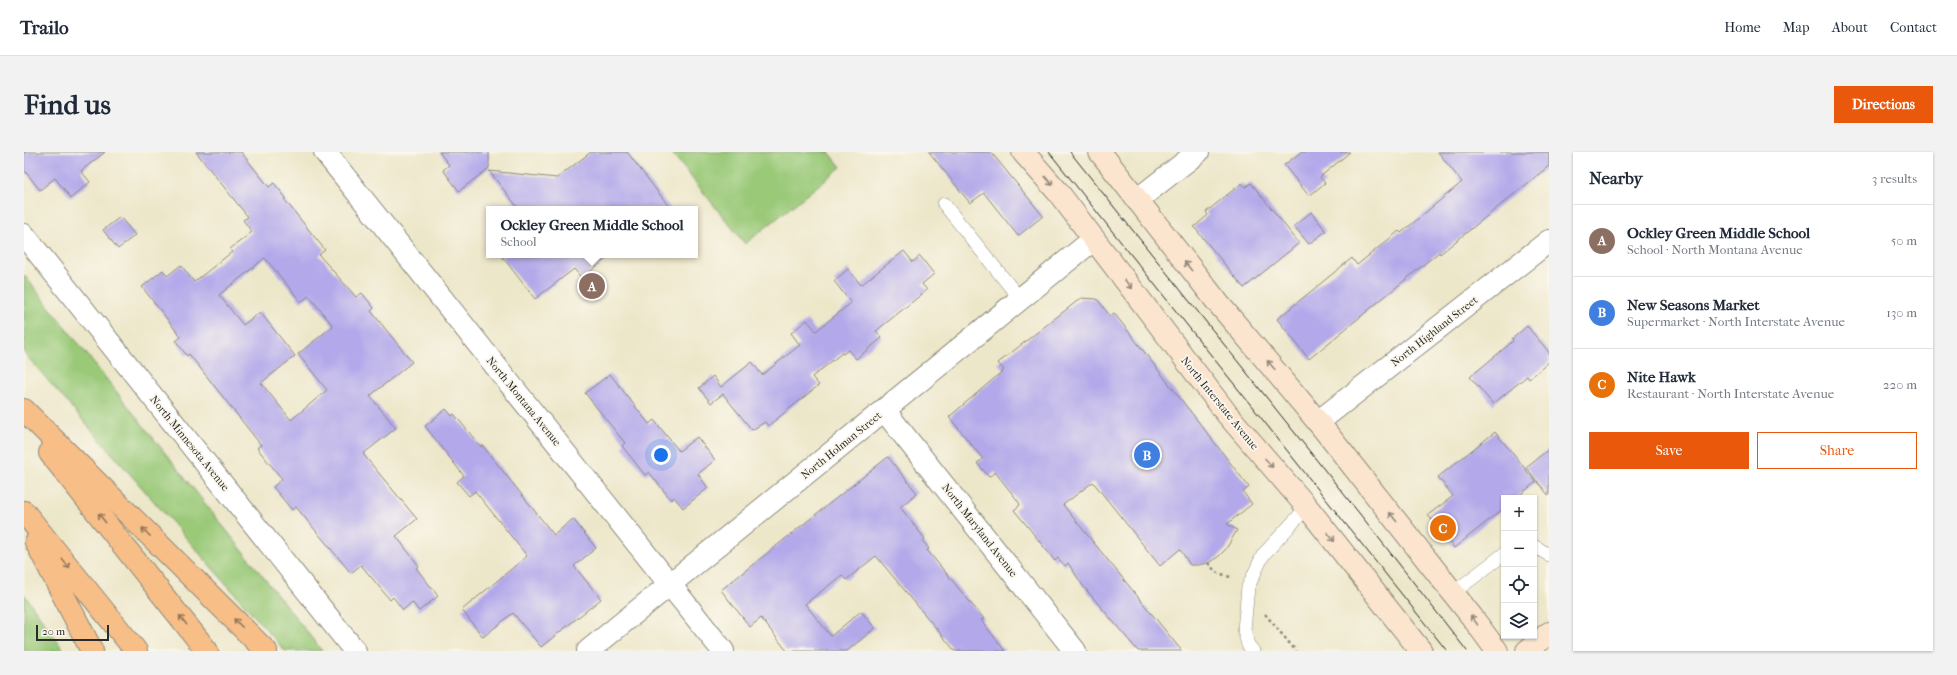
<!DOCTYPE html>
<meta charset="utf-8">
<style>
body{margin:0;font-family:"IM FELL French Canon",serif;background:#f2f2f3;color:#1f2937}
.controls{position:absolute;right:12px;bottom:12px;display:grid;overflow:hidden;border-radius:0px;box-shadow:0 1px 3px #0004}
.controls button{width:36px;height:36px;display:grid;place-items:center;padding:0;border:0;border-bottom:1px solid #e0e1e3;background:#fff;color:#1f2937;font:20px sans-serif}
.scale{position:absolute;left:12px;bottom:10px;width:73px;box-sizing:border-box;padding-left:4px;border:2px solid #2b2b2b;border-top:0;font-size:11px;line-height:14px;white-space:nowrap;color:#2b2b2b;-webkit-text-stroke:3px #fbf7ec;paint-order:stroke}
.you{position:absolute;left:637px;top:303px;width:14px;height:14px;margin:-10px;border:3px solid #fff;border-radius:50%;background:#1a73e8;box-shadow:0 0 0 6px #1a73e833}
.badge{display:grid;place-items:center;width:26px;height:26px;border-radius:50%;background:#ea580c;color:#fff;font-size:13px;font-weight:700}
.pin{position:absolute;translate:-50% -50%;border:2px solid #fff;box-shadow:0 1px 4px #0006}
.popup{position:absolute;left:462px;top:54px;width:212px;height:52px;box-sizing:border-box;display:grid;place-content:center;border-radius:0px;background:#fff;filter:drop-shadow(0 1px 3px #0005);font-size:13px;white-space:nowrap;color:#747a83}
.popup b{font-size:15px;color:#1f2937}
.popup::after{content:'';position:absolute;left:50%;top:100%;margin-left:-8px;border:8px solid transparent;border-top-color:#fff}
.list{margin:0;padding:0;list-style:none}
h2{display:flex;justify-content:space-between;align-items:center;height:52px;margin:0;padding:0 16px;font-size:17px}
h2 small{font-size:13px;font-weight:400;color:#747a83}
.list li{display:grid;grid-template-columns:26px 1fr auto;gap:12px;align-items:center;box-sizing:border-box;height:72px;padding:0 16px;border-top:1px solid #e0e1e3}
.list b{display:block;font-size:15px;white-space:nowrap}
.list p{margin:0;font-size:13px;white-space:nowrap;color:#747a83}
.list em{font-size:13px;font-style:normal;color:#747a83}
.actions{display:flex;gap:8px;padding:12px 16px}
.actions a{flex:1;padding:9px 0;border:1px solid #ea580c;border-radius:0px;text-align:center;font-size:14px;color:#ea580c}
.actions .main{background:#ea580c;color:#fff}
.icon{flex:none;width:22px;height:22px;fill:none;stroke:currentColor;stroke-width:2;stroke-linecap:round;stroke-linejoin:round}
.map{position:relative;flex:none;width:1525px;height:499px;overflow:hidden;border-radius:0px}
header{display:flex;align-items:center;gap:24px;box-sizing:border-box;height:56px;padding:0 20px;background:#fff;border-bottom:1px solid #e0e1e3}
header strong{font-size:19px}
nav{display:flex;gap:22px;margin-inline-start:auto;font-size:14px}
.intro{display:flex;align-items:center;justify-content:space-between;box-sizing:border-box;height:96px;padding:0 24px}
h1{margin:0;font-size:28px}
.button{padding:10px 18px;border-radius:0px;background:#ea580c;color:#fff;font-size:14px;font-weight:700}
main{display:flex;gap:24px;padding:0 24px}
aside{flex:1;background:#fff;border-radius:0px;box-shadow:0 1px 3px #0004}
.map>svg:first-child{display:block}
.green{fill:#9ac978;stroke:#627a52}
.building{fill:#b3a9ea;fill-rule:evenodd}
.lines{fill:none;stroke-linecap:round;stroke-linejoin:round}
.lane-casing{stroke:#8c897a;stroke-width:14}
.street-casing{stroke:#8c897a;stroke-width:24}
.secondary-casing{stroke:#8c897a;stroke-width:24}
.highway-casing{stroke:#8c897a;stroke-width:24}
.path{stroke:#8c897a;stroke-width:2.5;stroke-dasharray:3 3;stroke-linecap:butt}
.lane{stroke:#fff;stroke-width:13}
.street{stroke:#fff;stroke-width:22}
.secondary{stroke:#fce5cf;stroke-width:22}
.highway{stroke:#f7be87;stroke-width:22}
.tram{stroke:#2b2b2b;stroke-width:1}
.oneway{stroke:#94887d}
.oneway2{stroke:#917459}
.labels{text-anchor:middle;stroke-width:3.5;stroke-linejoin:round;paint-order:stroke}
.street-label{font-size:11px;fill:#2b2b2b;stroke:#fbf7ec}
</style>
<header>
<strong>Trailo</strong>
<nav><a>Home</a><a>Map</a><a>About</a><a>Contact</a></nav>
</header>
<div class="intro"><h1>Find us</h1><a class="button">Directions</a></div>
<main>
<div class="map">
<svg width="1525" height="499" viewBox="0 0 1525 499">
<rect width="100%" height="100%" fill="#fbf7ec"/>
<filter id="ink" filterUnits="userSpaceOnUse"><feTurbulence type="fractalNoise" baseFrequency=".025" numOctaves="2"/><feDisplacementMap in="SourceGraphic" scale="8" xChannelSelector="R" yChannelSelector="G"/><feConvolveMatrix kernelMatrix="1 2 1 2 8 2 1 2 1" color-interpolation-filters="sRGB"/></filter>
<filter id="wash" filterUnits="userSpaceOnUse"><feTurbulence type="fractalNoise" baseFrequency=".012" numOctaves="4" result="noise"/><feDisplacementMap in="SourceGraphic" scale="16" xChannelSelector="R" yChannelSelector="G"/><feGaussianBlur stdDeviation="0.9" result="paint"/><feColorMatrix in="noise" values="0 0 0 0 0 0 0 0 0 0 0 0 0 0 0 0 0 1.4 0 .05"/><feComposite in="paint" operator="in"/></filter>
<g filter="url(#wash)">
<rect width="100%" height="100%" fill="#ede7ca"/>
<g class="green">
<polygon points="647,0 805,0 817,15 721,92"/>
<polygon points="0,123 298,499 261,499 0,201"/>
<polygon points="0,442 40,499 0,499"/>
</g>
<g id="blocks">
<g class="building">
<polygon points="0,0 81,0 57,19 66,30 47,46 31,26 16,38 0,18"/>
<path d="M172 0H217L245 35 250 31 262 46 260 47 301 98 295 103 332 145 338 141 350 156 347 159 388 210 346 244 372 276 339 302 393 367 372 384 395 414 392 416 414 444 395 459 388 450 379 458 369 445 366 448 337 413 327 421 272 355 268 358 249 335 258 327 233 296 237 293 165 202 163 204 152 189 157 185 118 135 139 118 143 124 157 113 170 130 208 100 206 97 228 80 219 68 224 65ZM241 106 277 150 285 144 309 174 274 202 303 238 267 268 237 231 271 204 236 160 219 173 195 143Z"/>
<polygon points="415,0 465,0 465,16 435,39 419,18 425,13"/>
<polygon points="567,0 603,0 647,57 495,57 465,19 533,26"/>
<polygon points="905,0 967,0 1019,64 994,84 960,41 946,51"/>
<polygon points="1277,0 1326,0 1296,25 1301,31 1285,44 1260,13"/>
<polygon points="1414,0 1525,0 1525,14 1416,102 1415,100 1285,207 1253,167 1328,106 1333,113 1375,79 1377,81 1438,30"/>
<polygon points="1218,31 1221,35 1227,31 1275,91 1220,136 1170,75 1184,63 1182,60"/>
<polygon points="1287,60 1302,79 1285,92 1270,74"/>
<polygon points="96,65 111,83 94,97 79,78"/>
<polygon points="880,99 889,110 896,104 910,122 898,132 903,138 852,179 858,186 832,207 824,198 819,202 818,201 788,225 795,233 744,274 741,270 728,278 699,242 687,251 675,236 689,224 697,235 728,210 738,223 776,193 767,181 783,168 792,179 827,151 810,129 824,117 837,133"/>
<polygon points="477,103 587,103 558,126 550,117 511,147"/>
<polygon points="1057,146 1073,147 1086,164 1090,161 1225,335 1219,340 1228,352 1203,372 1213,378 1202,397 1194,405 1184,411 1173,413 1166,413 1156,397 1136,414 1069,330 1039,353 1158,499 1114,499 1059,434 1044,411 1041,414 1034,406 1031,409 1004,375 990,358 996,353 994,349 971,320 965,325 953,311 959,307 925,265 980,218 974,211"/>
<polygon points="1503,174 1525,200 1525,210 1505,227 1503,224 1469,252 1446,225 1489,189 1488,187"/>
<polygon points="586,222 625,272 630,268 655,299 673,285 691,308 674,322 684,336 659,356 650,345 647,348 625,320 621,323 598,294 601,291 561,241"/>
<polygon points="422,257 428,264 430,262 457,295 458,293 530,383 549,367 572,396 550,414 577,447 517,495 489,461 459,485 438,458 503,404 451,339 445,344 433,330 440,324 401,274"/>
<polygon points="1471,280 1512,330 1492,346 1480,346 1480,356 1430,396 1404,363 1429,344 1414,325"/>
<polygon points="1525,297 1525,344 1502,315"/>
<polygon points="864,305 893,341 876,355 901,387 899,389 905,397 903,398 960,467 957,468 981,499 931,499 852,404 822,428 818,423 781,452 807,484 837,459 851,476 823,499 763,499 737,466 726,475 697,438"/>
</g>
</g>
</g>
<g filter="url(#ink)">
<use href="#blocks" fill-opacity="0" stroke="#8c897a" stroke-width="1"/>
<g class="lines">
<defs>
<g id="lane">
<polyline points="920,52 996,147"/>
<polyline points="1510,394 1525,403"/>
<polyline points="1429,441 1480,402"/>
<polyline points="1229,499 1224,493 1220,478 1224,435 1239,403 1283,355"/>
</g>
<g id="street">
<polyline points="301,0 699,499"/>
<polyline points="1113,48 1174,0"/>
<polyline points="0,83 331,499"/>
<polyline points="860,258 1051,499"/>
<polyline points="1294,270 1525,89"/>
<polyline points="564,499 1070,87"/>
</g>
<g id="secondary">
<polyline points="999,0 1034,40 1203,262 1283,355 1397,499"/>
<polyline points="1076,0 1194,151 1294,270 1448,465 1473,499"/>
<polyline points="1503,499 1525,481"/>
</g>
<g id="highway">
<polyline points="0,258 242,499"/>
<polyline points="26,301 183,499"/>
<polyline points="0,360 112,499"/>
<polyline points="12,390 68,499"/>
</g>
</defs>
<use href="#lane" class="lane-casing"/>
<use href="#street" class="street-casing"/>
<use href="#secondary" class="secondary-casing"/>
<use href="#highway" class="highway-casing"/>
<g class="path">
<polyline points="1184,411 1192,420 1209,426"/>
<polyline points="1241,462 1272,499"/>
</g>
<use href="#lane" class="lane"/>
<use href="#street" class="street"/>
<use href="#secondary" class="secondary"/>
<use href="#highway" class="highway"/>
<g class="tram">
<polyline points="1025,0 1423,499"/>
<polyline points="1046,0 1343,371 1443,499"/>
</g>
</g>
<defs><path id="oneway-shaft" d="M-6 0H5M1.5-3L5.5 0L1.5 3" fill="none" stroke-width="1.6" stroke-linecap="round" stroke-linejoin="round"/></defs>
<g class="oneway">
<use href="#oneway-shaft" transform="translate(1025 29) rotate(49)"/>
<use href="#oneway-shaft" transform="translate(1164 114) rotate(-128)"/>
<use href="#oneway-shaft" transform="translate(1104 132) rotate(53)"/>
<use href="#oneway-shaft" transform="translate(1247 213) rotate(-131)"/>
<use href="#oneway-shaft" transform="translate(1245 311) rotate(49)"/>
<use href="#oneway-shaft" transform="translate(1369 365) rotate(-128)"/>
<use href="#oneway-shaft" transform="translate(1307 385) rotate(52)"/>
<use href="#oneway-shaft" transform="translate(1450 468) rotate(-127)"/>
</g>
<g class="oneway2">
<use href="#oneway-shaft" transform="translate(78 366) rotate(-128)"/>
<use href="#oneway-shaft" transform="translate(122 380) rotate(-135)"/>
<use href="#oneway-shaft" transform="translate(42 412) rotate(51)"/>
<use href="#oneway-shaft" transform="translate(159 468) rotate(-128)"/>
<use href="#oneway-shaft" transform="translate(214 471) rotate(-135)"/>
</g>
</g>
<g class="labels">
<g class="street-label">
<text transform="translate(1410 179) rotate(-38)" y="4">North Highland Street</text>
<text transform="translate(500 249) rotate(51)" y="4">North Montana Avenue</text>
<text transform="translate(1196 251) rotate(51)" y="4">North Interstate Avenue</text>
<text transform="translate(166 291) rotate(51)" y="4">North Minnesota Avenue</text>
<text transform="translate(817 293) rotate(-39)" y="4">North Holman Street</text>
<text transform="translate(956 378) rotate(52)" y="4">North Maryland Avenue</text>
</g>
</g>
</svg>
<div class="controls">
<button>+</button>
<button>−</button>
<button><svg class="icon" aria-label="locate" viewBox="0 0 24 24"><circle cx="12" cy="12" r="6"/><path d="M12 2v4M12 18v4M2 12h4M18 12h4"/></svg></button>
<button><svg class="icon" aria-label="layers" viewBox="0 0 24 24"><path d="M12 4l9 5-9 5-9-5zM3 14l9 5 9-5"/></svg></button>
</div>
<div class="scale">20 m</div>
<div class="you"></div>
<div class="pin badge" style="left:568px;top:134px;background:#8d6e63">A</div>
<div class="popup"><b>Ockley Green Middle School</b>School</div>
<div class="pin badge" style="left:1123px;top:303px;background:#3f7fe0">B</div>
<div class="pin badge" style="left:1419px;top:376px;background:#e8710a">C</div>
</div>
<aside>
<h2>Nearby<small>3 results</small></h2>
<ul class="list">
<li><span class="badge" style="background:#8d6e63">A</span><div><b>Ockley Green Middle School</b><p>School · North Montana Avenue</p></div><em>50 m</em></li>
<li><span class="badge" style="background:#3f7fe0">B</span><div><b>New Seasons Market</b><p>Supermarket · North Interstate Avenue</p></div><em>130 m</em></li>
<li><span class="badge" style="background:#e8710a">C</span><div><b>Nite Hawk</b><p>Restaurant · North Interstate Avenue</p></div><em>220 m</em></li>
</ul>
<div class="actions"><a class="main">Save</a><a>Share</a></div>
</aside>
</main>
